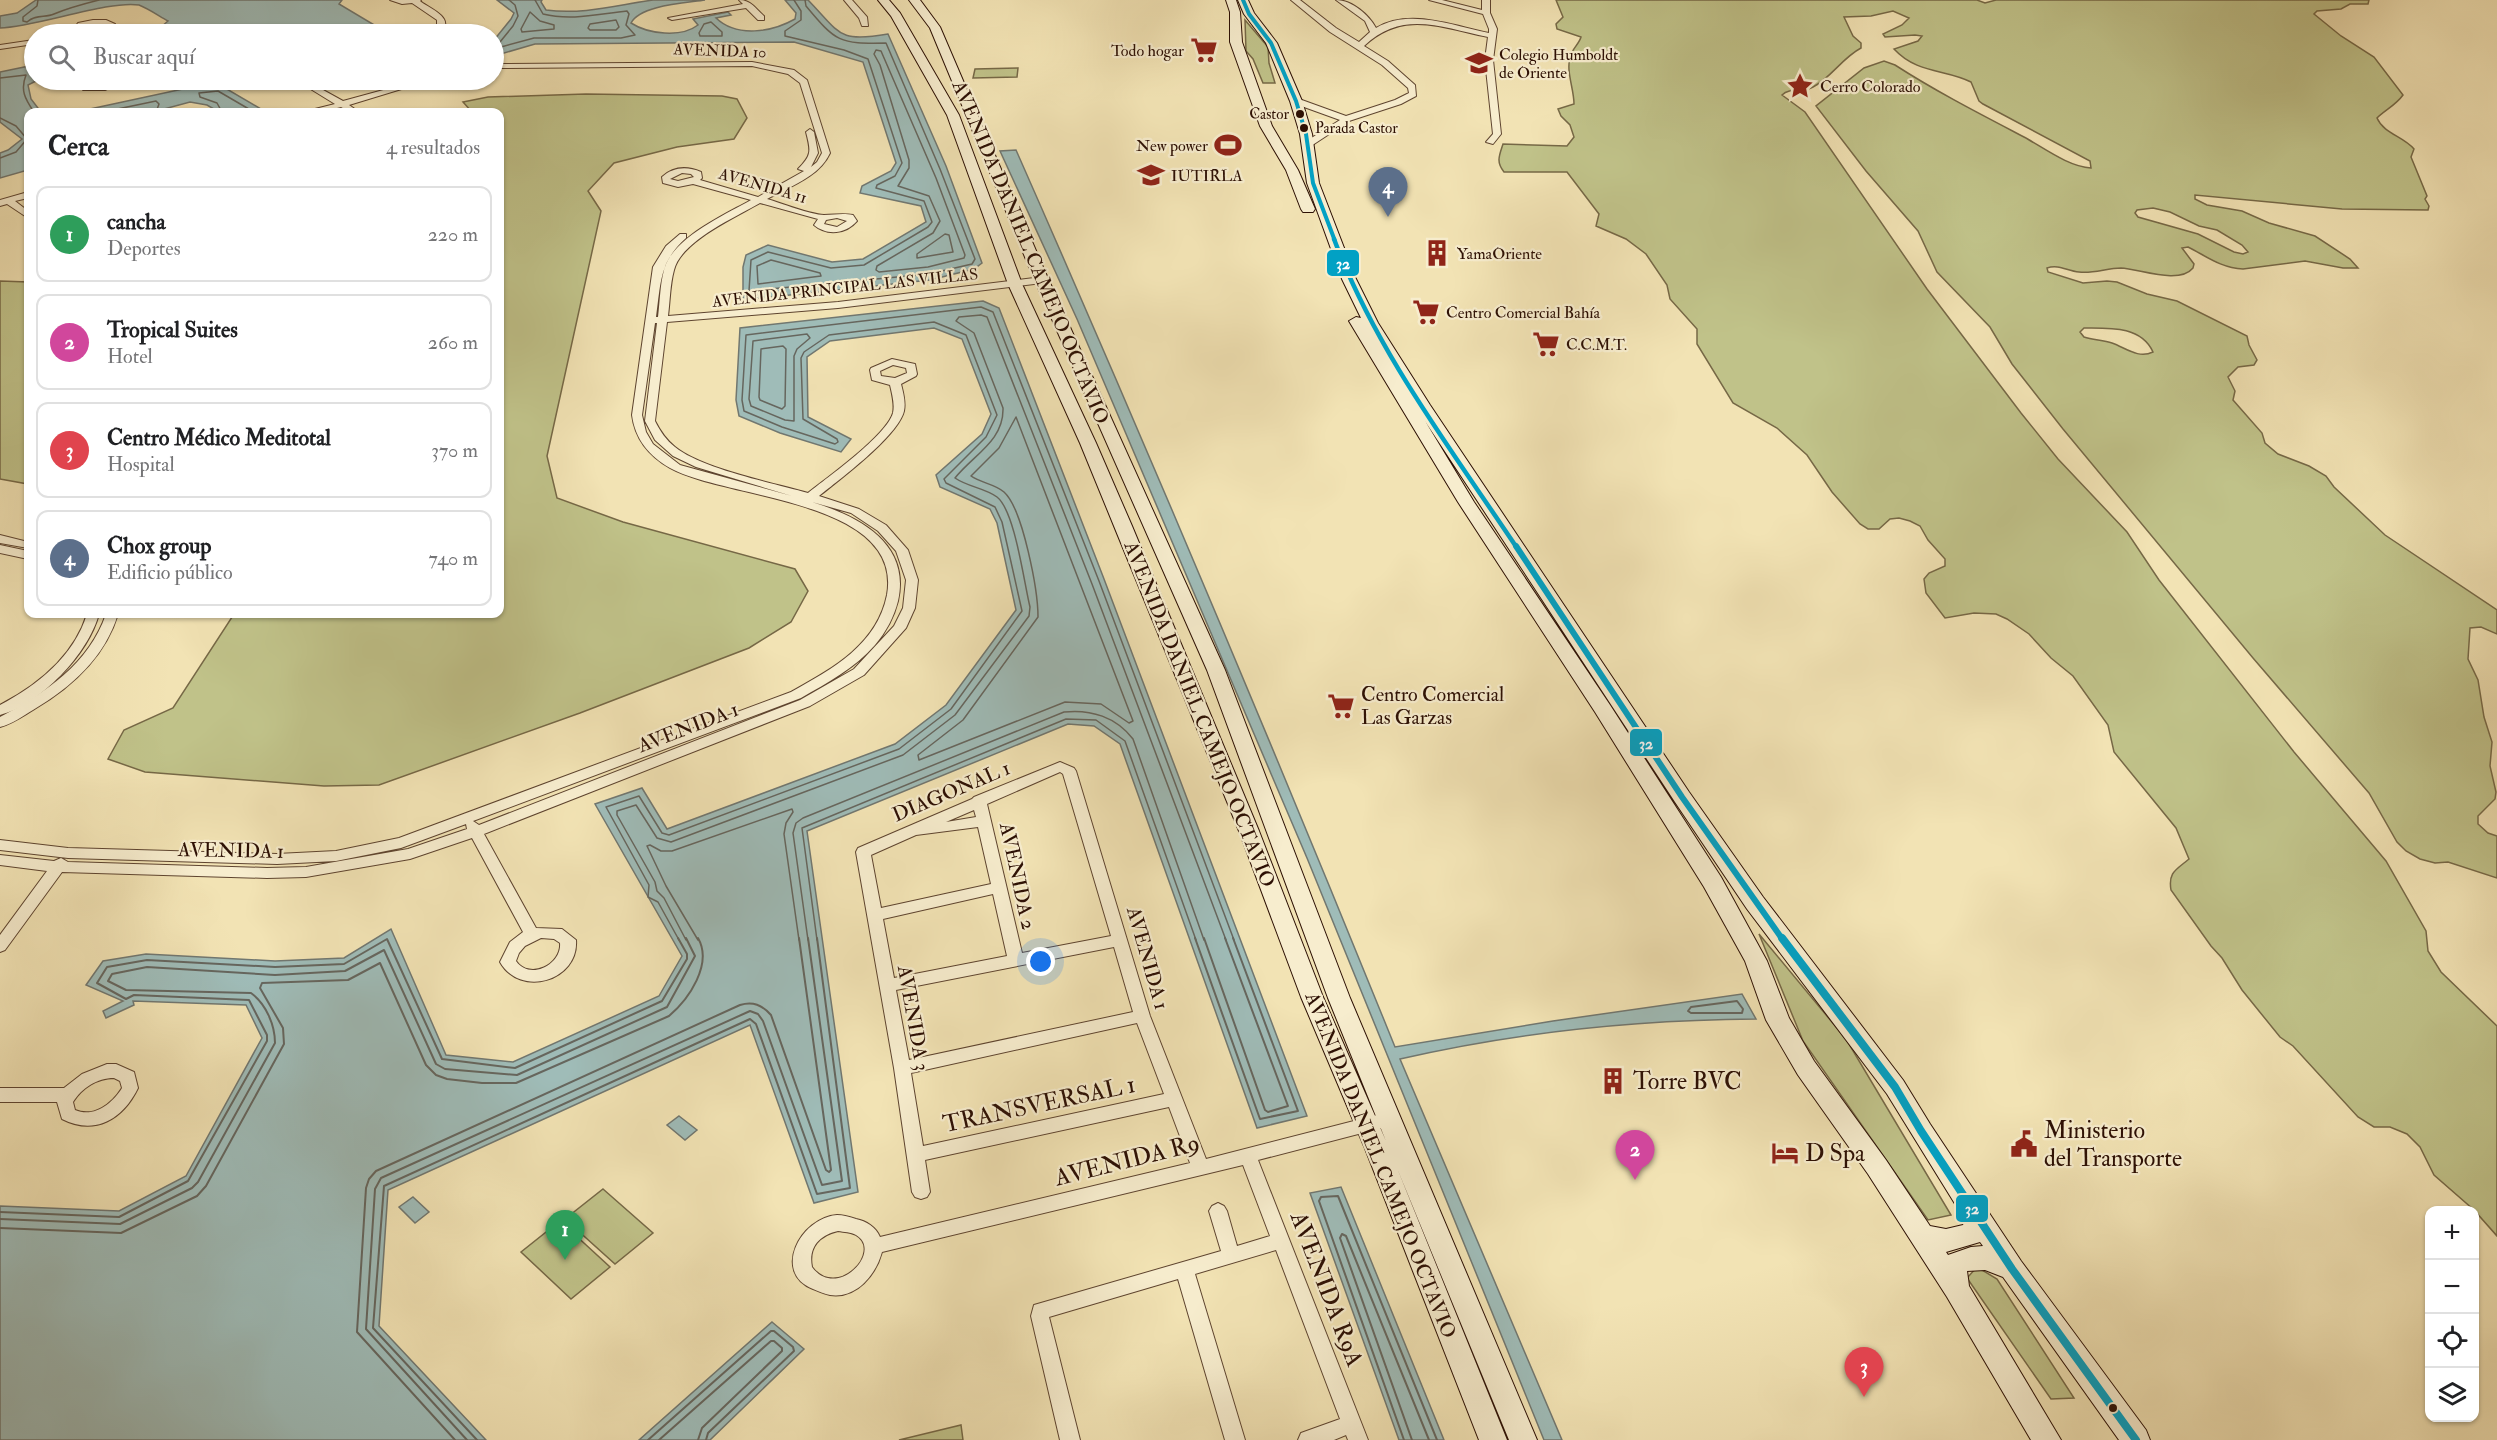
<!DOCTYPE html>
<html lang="es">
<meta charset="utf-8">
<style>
body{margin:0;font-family:"IM FELL Double Pica",serif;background:#f2f2f2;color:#202124}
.controls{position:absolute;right:18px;bottom:18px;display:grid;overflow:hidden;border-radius:12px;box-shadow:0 2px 4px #0004}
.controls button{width:54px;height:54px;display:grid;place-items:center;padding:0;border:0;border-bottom:2px solid #e0e0e0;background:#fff;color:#202124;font:30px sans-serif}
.you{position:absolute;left:1041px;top:962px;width:21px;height:21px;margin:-15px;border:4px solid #fff;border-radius:50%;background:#1a73e8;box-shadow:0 0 0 9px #1a73e833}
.badge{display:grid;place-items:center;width:39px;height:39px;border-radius:50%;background:#8f2418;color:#fff;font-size:20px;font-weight:700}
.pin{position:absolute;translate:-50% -50px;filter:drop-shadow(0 2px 3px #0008)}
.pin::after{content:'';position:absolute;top:32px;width:21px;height:18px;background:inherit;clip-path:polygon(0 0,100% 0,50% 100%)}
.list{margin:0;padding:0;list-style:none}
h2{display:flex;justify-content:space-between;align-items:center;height:78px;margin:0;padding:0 24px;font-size:26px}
h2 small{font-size:20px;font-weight:400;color:#757577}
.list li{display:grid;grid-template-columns:39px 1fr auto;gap:18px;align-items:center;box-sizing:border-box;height:96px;margin:0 12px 12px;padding:0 12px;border:2px solid #e0e0e0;border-radius:12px}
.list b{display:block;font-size:22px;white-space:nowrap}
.list p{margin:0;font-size:20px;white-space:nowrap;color:#757577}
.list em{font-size:20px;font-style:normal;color:#757577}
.icon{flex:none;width:33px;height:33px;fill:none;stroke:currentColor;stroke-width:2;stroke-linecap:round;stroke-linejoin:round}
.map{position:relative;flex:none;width:2497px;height:1440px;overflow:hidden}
.search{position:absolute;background:#fff;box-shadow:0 2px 4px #0004;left:24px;top:24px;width:480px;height:66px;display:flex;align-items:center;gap:15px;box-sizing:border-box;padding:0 21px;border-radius:33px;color:#757577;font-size:22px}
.panel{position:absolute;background:#fff;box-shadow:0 2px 4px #0004;left:24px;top:108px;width:480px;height:510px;border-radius:12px}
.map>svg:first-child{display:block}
.green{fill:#c0c289;stroke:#766846;stroke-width:1.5;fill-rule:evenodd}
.water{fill:#9fbcb8;stroke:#717770;stroke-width:1.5}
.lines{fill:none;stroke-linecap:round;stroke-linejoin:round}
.shore-far1{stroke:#66665e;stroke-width:1.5}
.shore{stroke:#66665e;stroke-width:2}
.minor-casing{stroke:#5e442f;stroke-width:2}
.secondary-casing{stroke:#2c0f03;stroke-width:2}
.minor{fill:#f7edce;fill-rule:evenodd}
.secondary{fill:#f7edce;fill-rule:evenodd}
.bus-1-far3-casing{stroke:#f7edce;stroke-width:7}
.bus-1-far2-casing{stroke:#f7edce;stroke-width:8}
.bus-1-far1-casing{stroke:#f7edce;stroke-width:10}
.bus-1-casing{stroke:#f7edce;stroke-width:12}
.bus-1-far3{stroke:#02a1c4;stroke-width:4}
.bus-1-far2{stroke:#02a1c4;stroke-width:4.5}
.bus-1-far1{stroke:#02a1c4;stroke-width:6}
.bus-1{stroke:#02a1c4;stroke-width:8}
.bus-dot{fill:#2c0f03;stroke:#f7edce;stroke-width:2}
.labels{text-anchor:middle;stroke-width:4.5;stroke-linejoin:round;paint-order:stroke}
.far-bus-label{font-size:15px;fill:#2c0f03;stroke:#f7edce;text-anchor:end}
.far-street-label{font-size:16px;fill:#2c0f03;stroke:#f7edce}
.far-poi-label{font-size:16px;fill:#2c0f03;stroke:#f7edce;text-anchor:start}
.street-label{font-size:20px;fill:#2c0f03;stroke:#f7edce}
.poi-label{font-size:20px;fill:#2c0f03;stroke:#f7edce;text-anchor:start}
.near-poi-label{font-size:24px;fill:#2c0f03;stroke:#f7edce;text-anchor:start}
.near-street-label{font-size:24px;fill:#2c0f03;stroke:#f7edce}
.line-badge{stroke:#f7edce;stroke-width:2}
.badge-label{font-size:16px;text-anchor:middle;font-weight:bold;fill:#fff}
</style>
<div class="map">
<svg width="2497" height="1440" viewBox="0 0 2497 1440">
<rect width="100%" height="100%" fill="#f2e3b4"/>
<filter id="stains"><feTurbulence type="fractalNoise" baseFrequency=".00333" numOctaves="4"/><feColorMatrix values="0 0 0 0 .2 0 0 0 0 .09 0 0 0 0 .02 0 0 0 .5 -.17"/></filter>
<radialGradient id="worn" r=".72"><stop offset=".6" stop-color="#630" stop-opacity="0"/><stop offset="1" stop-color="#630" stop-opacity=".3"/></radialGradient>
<g class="green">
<path d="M1556 0H1977L1985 3 1996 0H2369L2368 4H2350L2341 9 2317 11 2314 14 2341 36 2374 57 2403 95C2396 105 2385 110 2377 118 2384 134 2403 136 2414 149L2411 157 2427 196 2425 199 2429 206 2428 210 2342 209 2195 195V199L2207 205 2242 211 2269 223 2315 236 2350 259 2358 268H2343L2305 261 2243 269C2221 268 2206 256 2188 247L2182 248 2194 264 2193 268C2179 285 2140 269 2121 268 2107 268 2093 274 2079 272 2067 271 2059 264 2047 268L2048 272 2083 283 2107 281 2117 282 2147 294 2177 301 2247 336 2249 345 2257 360 2254 365 2238 367 2228 377 2235 391 2233 400 2262 433 2265 443 2278 454 2309 466 2326 476 2334 487 2385 535 2497 610V634L2481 627 2470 628 2468 659 2478 680 2484 717 2492 742 2490 766 2496 792 2495 799 2478 816V824L2488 833 2497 836V878L2448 862 2435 863 2420 859 2406 851 2397 842 2369 793 2253 658 2063 429 2012 364 1990 327 1937 272 1918 231 1866 171 1816 106 1864 68 1884 61 1895 65C1937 92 1980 114 2024 137 2044 148 2069 167 2091 168L2090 161 1983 104 1979 101 1971 82C1946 69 1917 74 1894 49L1918 41 1922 36 1915 35 1885 37 1883 34 1902 25 1909 18 1893 11 1871 16 1844 17 1853 36 1861 43V48C1842 58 1831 78 1813 87 1803 93 1790 87 1782 95L1805 112 1927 289 2021 413 2058 459 2127 532 2159 580 2294 752 2386 861 2426 931 2428 951 2441 972 2497 1026V1236L2474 1210 2434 1175 2420 1147 2407 1134 2390 1127H2374L2358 1117 2293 1046 2280 1037 2242 990 2222 958 2211 946 2171 890C2168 872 2176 870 2189 859L2176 828 2114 752 2108 725 2073 676 2051 658 2029 634 2007 619 1996 614 1974 613 1945 618 1926 593 1924 579 1929 573 1945 566V559L1928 540 1920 526 1910 521 1899 518 1890 519 1879 529H1868L1860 524 1832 492 1807 455 1777 428 1733 403 1697 344V329L1670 299 1667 285 1646 254 1626 239 1596 226 1599 214 1567 172H1504C1496 162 1499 156 1503 144L1567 146 1574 137 1570 125 1561 116 1558 109 1574 104C1574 89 1566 72 1570 57 1572 49 1579 44 1581 37L1557 29 1556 24 1563 17ZM2153 208 2170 212 2199 226 2217 230 2242 245 2248 252 2243 254 2234 252 2198 234 2138 217 2135 213 2137 210ZM2084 328C2110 328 2141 326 2153 352 2138 359 2126 348 2112 343 2103 340 2093 340 2084 337L2080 332Z"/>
<polygon points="1245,20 1268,47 1269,63 1275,83 1263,83 1253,59 1246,51"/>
<polygon points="1018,68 1017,77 973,78 975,69"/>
<polygon points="586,94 722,96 737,99 747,118 734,139 677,147 614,163 588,191 601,211 547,456 557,498 623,522 795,569 808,591 791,622 749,648 580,713 379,785 324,786 145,772 108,759 124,730 173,708 234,614 500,614 500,112 472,112 463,102 488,97"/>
<polygon points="0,281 28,282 28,484 0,479"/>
<polygon points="1759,934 1846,1039 1951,1215 1928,1220 1803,1041"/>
<polygon points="603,1189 653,1233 615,1264 565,1219"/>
<polygon points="560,1221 610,1267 571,1299 521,1252"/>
<polygon points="1977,1267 1997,1279 2074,1398 2051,1399 1967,1278"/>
<polygon points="961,1425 963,1440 899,1440"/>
</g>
<g class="water">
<path d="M36 0H342L339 4 376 26 372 32 363 34H147L154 33 168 21C159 16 149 9 139 5 109 0 36 27 0 28V16L17 13Z"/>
<path d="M497 0H542L541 2 546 10C583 15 617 5 653 0 670 0 688 0 705 0 686 3 640 5 631 23 648 34 681 38 698 25L693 19 728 12 731 15 716 18C737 38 772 32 795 19L796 13 785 0H808C841 34 838 43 888 34L946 166 982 263 974 269 930 280 743 300V267L746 255 768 245 832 262 863 259 926 222 921 206 860 193 862 186 891 171 896 163 863 62 794 42 535 44 494 56V40L511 19 514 13Z"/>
<polygon points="34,65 34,80 38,80 28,85 31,99 41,112 28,112 28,170 0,178 0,153 8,150 22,139 0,122 0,72"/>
<polygon points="206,84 220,85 266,112 219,112 207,105 190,102 153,112 76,112"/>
<path d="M1016 150C1147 447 1273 746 1395 1047L1553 1021 1742 994 1756 1019C1636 1020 1517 1032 1400 1059L1562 1440H1544L1307 858 1077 319 1000 151Z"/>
<polygon points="983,301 999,308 1104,579 1307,1116 1257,1128 1120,744 1094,726 1068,724 807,831 858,1192 814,1203 750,1025 388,1190 379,1326 486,1440 0,1440 0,1206 119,1211 186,1176 262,1038 246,1005 133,1001 134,1005 106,1018 103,1011 123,1001 86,985 103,961 146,954 275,961 344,958 391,929 446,1055 513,1062 659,996 682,956 595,804 642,788 667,829 895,744 946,705 1016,610 997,523 990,509 940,487 936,475 982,434 991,414 962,339 934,328 830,341 807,357 808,417 851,439 841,452 780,433 739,416 736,400 740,328"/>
<polygon points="679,1116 697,1130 685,1140 667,1125"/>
<polygon points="1341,1187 1444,1440 1399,1440 1310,1193"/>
<polygon points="413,1197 429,1212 415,1223 399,1207"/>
<polygon points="772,1322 804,1349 710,1440 639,1440"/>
</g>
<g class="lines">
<g class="shore-far1">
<path d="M38 0 37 6 23 17V21L27 22C36 14 45 18 54 14 68 8 83 4 99 0"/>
<path d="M509 0 515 5 518 16 513 26 500 42 501 47 534 38H621L635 35 626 25 629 14 627 11C598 14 571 21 543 14L535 0"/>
<path d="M794 0 801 11V20L785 31V36L844 50 868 59 902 163 895 176 877 185 876 188 924 201 932 222 928 227 864 265 831 268 768 252 751 260 749 291 929 274 972 264 975 259 940 169 886 43C839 44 836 42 806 6L805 0"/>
<polygon points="530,12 540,21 554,25 554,29 522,32 521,29"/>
<polygon points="616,20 619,27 616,30 590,30 588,28 590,24"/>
<polygon points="711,22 722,32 722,36 700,36 699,33 704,24"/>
<polygon points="876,50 881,51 936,178 965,255 964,258 928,267 879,272 876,270 877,266 933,233 940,221 929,196 898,186 909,168 909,160 880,65 874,54"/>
<path d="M0 78 26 75C20 90 25 99 34 112"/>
<polyline points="103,112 156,101 159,104 156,112"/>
<polyline points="222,112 217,103 200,97 199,93 218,91 254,112"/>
<polyline points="0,118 16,126 27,139 16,152 0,158"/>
<polygon points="945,234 949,235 953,252 917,258 917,254"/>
<polygon points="771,260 820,273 821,276 758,284 757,266"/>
<polygon points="807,334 810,338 797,349 794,356 794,421 785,420 751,406 749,399 753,341"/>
<polygon points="783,346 786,349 785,406 782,409 760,400 759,397 761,349"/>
<path d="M1016 417 1133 721 1129 723 1101 704 1065 702 919 760 918 755 963 720 1038 617C1038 591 1023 509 1004 492 995 484 981 483 971 476L999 448Z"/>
<polyline points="679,940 658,902 648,897 649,885 606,807 639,796 662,833 669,835 899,749 951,709 1022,611 1002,522 995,507 946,483 944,479 986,437 997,415 966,335 934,322 829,335 804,352 801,358 803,419 837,439 838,442 835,444 782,427 744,411 742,400 746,335 981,307 993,312 1099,581 1234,940"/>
<path d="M686 940 664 898 657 891 655 882 617 815V811L636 805 657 838 671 842 903 755 955 715 1029 616 1030 607C1024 583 1015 511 997 497 985 488 968 487 955 478 973 455 1004 441 1003 408L974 333 956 321 959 317 981 315 987 317 1092 584 1226 940"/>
<polyline points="698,940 666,886 647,846 650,845 661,851 672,851 792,809 793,812 786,823 784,834 799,940"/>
<path d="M808 940 793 833 796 823 803 818 1064 712C1091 709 1116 717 1133 739L1204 940"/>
<polyline points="817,940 802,828 1066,719 1096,720 1125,741 1196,940"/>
</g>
<g class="shore">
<polyline points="1195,938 1260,1119 1298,1111 1233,938"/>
<polyline points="1204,938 1265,1110 1268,1112 1288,1106 1225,938"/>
<polygon points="1737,1001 1743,1009 1742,1013 1691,1013 1688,1011 1691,1007"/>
<polyline points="0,1212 119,1217 188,1181 267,1041 267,1035 249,1000 134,995 126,999 97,983 107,967 147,960 275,967 344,964 387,939 442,1059 515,1068 662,1001 687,959 687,954 678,938"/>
<path d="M0 1219 120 1224 192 1188 198 1182 275 1043C275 1025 266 1004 251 993L126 990 108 981 112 974 147 967 275 975 345 971 384 950 436 1064 445 1069 517 1075 667 1007 695 956 686 938"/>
<path d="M0 1228 121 1233 197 1196 206 1186 284 1044 283 1028 260 988 262 983 348 980 380 963 426 1065 436 1075 447 1079 482 1083H516L669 1016C689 999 713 964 698 938"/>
<path d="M455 1440 357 1332 366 1188 369 1179 376 1171 740 1005C753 1001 762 1005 771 1015L826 1170 829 1172 831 1170 799 938"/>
<polyline points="467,1440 366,1329 375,1189 381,1178 750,1011 758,1014 763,1021 822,1185 842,1181 808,938"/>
<polyline points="477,1440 373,1328 384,1186 750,1019 756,1024 817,1194 850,1188 817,938"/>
<polyline points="648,1440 771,1331 774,1331 793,1347 794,1351 708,1433 706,1440"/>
<polyline points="659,1440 771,1341 774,1341 782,1348 782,1351 702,1428 698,1440"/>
<polyline points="1404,1440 1319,1201 1321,1197 1338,1196 1437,1440"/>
<polyline points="1412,1440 1340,1238 1342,1234 1346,1236 1429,1440"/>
</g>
<defs>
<g id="minor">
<path d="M390 0H421L420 1C427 7 451 16 444 28 440 34 433 34 427 34L437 28V20L412 3 402 4Z"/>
<path d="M739 0C751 0 755 8 764 16V20H758L746 8 672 20 668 18 743 4Z"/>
<polygon points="844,0 852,0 867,17 868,26 862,26 859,18"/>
<path d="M1291 0H1300L1336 28 1359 42 1370 32 1365 21 1336 0C1352 0 1369 15 1376 28 1410 8 1453 26 1489 33V29L1483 14 1429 0H1442L1482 10V0H1490V13L1497 29 1493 60 1501 134 1493 144 1486 142 1493 134 1485 60 1488 37C1442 28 1403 9 1364 46L1388 61 1415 85 1416 96 1401 104 1349 121 1311 146H1305V142L1340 120 1293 103V99H1299L1346 116 1395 100 1409 93 1408 88 1382 65 1330 32Z"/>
<path d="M93 20H106L115 24C105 35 86 39 73 30L78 23ZM93 24H105L106 25 95 30 82 29Z"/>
<polygon points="34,40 34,44 0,49 0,45"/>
<path d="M752 62 794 70 807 80 830 153C819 177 789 187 767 199 781 203 811 215 824 215 835 215 842 213 853 215L857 221C846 234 827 236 814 225L818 219 760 203C736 217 681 241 674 270 670 284 670 301 668 316L838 302 1042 277 1047 280 1042 283 838 308 667 322 655 421C660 431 666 440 675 447 702 469 773 483 808 493 828 477 886 436 893 413 895 404 892 394 890 385L872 380 870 370 871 368 892 359 915 364 917 374 916 376 901 384C903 392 906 402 904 411 898 436 839 480 819 496L859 509 886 525 908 550 918 580 915 608 906 628 864 675 810 706 484 834 536 928 562 929 576 940C579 981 520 998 500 962L510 942 523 932 472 838 410 859 306 877 267 878 62 872 5 950 0 952V935L47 871 0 865V855L54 861 61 858 68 862 267 868 306 867 408 849 467 829 466 824 401 848 336 861 277 864 68 858 0 850V840L68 848 277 854 336 851 399 838 791 692C832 669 877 645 887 595 904 499 725 499 670 468 649 456 635 439 632 415L653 267 666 246 680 234H686V238C659 262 661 283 656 317H658C660 301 660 285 664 270 672 238 725 215 751 200L693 184 678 187 663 183 662 177C673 167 687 166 701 172L702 178 700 180 758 197 804 171 798 169C812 155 811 151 806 132L810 129 814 132 818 153 811 167 817 162 822 153 800 83 788 74 752 66 494 68V64ZM682 173 691 174 694 177 678 181 670 179ZM837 218 847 221 837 227 824 224 826 220ZM655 323H657L645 421 655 440 673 456 696 467 792 496 680 465 653 444 646 432 642 415ZM893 365 906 368 907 373 895 378 881 376 880 371ZM812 502 851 513 878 531 896 551 906 580 903 608 894 626 854 669 800 700 479 825 473 821 801 698C827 683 855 668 875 645 886 632 894 617 898 601 911 543 858 516 812 502ZM541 938 554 939 560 943C562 964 530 981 516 961L519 953 525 946Z"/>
<path d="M90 80H99L89 86C102 87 113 79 125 80L105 90H83L81 85Z"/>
<polygon points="296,80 305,80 343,101 420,80 431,80 349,105 359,112 350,112 341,107 321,112 310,112 311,110 335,104"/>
<polygon points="28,192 28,198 15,201 28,211 28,218 7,204 0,206 0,200"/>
<polygon points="0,535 28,542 28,548 0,543"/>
<polygon points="0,545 28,551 28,559 0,553"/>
<path d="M87 614H99C88 654 41 704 0 715V705C38 685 74 656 87 614Z"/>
<path d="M106 614H118C105 657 72 687 33 710 23 716 12 724 0 727V717C45 693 89 664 106 614Z"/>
<path d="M1060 762 1074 768 1076 771 1150 1016 1206 1159 1389 1112 1395 1114 1397 1119 1395 1124 1389 1126 1258 1160 1368 1440H1348L1346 1435 1334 1440H1298L1301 1433 1340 1419 1276 1250 1195 1274 1245 1440H1225L1178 1279 1049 1317 1080 1440H1060L1031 1316 1034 1305 1221 1251 1209 1211 1212 1206 1218 1203 1224 1206 1227 1211 1237 1246 1270 1236 1243 1165 882 1252C876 1274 857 1299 830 1295 825 1294 818 1291 813 1289 772 1273 800 1218 837 1215 843 1215 850 1217 856 1219 866 1221 876 1227 880 1237L1190 1163 1169 1107 925 1160 930 1192 927 1197 921 1199 915 1197 912 1192 894 1068 856 852 858 848 972 799 974 797ZM1060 772 1063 774 1111 936 1022 953 987 804ZM974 810 976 817 946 822ZM978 827 991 884 881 908 871 855 916 835ZM993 894 1007 956 894 978 883 919ZM1114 947 1133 1012 909 1060 896 990ZM1137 1023 1164 1094 923 1146 911 1073ZM838 1231C844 1232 851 1232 856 1235 884 1251 837 1301 812 1267 808 1247 820 1235 838 1231Z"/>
<path d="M107 1064H116L134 1072 138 1088C123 1119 95 1136 62 1119L57 1102H0V1088H64L82 1074ZM114 1078 120 1081 122 1088C112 1104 94 1118 75 1110L73 1102C82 1088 97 1078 114 1078Z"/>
</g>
<g id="secondary">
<polygon points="878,0 889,0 900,13 959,115 1022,284 1096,443 1132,526 1259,831 1323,997 1386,1141 1328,998 1207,670 1032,274 930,28 909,0 920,0 940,27 1046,274 1225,670 1350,998 1537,1440 1509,1440 1397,1168 1507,1440 1479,1440 1364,1146 1301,997 1239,831 1114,526 1080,443 1008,284 947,115 891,16"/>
<polygon points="1226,0 1236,0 1240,12 1242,42 1272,126 1298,170 1315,209 1313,212 1303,212 1301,209 1286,170 1260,126 1230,42 1230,12"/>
<path d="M1238 0H1248L1254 13 1277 43 1302 101 1312 134 1319 183 1356 279 1378 323 1430 405 1689 792 1763 897 1903 1080 1930 1124 2021 1261 2146 1430 2150 1440H2119L2003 1277 1985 1270 1967 1271 1969 1286 2061 1440H2031L1947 1297 1868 1174 1798 1075 1766 1020 1745 961 1704 887 1595 712 1458 502 1349 321 1356 317 1361 318 1342 279 1307 183 1300 134 1290 101 1266 43 1244 14ZM1425 421 1675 802 1747 909 1887 1094 1965 1220 1963 1225 1946 1229 1930 1226 1886 1160 1814 1061 1789 1018 1767 961 1721 877 1610 705 1474 502ZM1980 1242 1983 1246 1971 1247 1948 1255 1946 1252Z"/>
</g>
</defs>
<use href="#minor" class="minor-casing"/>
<use href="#secondary" class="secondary-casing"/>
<use href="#minor" class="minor"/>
<use href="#secondary" class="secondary"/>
<defs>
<polyline id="bus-1-far3" points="1243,0 1249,14 1271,43 1296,101 1306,134 1313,183 1335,241"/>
<path id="bus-1-far2" d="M1334 239C1376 351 1451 449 1517 548"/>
<polyline id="bus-1-far1" points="1516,546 1682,797 1783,940"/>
<polyline id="bus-1" points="1782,938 1895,1087 1921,1131 2012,1269 2136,1440"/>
</defs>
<use href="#bus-1-far3" class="bus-1-far3-casing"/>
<use href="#bus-1-far2" class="bus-1-far2-casing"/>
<use href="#bus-1-far1" class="bus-1-far1-casing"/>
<use href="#bus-1" class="bus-1-casing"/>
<use href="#bus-1-far3" class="bus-1-far3"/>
<use href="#bus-1-far2" class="bus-1-far2"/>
<use href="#bus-1-far1" class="bus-1-far1"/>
<use href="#bus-1" class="bus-1"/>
</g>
<defs>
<symbol id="supermarket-bare" viewBox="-9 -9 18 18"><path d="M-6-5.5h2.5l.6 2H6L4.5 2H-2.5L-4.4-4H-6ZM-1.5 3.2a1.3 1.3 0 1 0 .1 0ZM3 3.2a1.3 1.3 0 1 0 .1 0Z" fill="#8f2418" stroke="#f7edce" stroke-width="2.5" paint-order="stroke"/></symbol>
<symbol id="school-bare" viewBox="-9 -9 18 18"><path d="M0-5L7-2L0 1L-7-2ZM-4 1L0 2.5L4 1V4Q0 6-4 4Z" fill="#8f2418" stroke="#f7edce" stroke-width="2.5" paint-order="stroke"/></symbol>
<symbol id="sight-bare" viewBox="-9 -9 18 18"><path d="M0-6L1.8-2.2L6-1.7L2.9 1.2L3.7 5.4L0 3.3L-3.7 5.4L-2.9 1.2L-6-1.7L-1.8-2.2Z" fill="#8f2418" stroke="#f7edce" stroke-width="2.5" paint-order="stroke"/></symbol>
<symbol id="stadium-bare" viewBox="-9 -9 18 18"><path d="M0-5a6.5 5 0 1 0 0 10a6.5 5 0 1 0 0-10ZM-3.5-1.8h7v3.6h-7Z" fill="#8f2418" stroke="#f7edce" stroke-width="2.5" paint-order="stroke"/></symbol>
<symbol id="university-bare" viewBox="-9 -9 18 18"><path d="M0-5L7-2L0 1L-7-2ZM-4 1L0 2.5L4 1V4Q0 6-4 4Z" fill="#8f2418" stroke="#f7edce" stroke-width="2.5" paint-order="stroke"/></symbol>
<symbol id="building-bare" viewBox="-9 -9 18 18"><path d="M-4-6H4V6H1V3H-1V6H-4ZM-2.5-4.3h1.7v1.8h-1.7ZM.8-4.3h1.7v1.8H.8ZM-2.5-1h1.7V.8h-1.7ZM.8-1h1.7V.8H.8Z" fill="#8f2418" stroke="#f7edce" stroke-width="2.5" paint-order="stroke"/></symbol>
<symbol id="civic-bare" viewBox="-9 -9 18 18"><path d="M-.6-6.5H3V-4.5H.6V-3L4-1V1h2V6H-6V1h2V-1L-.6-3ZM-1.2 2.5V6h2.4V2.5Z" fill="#8f2418" stroke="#f7edce" stroke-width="2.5" paint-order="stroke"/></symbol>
<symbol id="hotel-bare" viewBox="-9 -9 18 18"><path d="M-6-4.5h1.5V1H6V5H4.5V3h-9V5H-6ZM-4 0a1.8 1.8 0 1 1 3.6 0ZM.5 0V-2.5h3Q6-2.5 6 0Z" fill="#8f2418" stroke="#f7edce" stroke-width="2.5" paint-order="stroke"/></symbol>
</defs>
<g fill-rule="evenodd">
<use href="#supermarket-bare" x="1185" y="31" width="38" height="38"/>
<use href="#school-bare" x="1460" y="44" width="38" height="38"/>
<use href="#sight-bare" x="1781" y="67" width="38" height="38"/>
<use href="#stadium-bare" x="1209" y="126" width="38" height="38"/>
<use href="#university-bare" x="1132" y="156" width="38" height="38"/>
<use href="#building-bare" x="1418" y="234" width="38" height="38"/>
<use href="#supermarket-bare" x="1407" y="293" width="38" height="38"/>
<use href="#supermarket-bare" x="1527" y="325" width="38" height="38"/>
<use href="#supermarket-bare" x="1322" y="687" width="38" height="38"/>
<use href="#building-bare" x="1594" y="1062" width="38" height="38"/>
<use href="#civic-bare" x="2005" y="1125" width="38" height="38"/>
<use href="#hotel-bare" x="1766" y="1134" width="38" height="38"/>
</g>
<g class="bus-dot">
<circle cx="1300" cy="114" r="5"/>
<circle cx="1304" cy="128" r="5"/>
<circle cx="2113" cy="1408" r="5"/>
</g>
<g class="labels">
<g class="far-bus-label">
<text x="1289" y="119">Castor</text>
<text x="1315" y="133" text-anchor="start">Parada Castor</text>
</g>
<g class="far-street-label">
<text transform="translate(720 50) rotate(2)" y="6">AVENIDA 10</text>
<text transform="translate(763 185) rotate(16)" y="6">AVENIDA 11</text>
<text transform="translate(845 287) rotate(-6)" y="6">AVENIDA PRINCIPAL LAS VILLAS</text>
</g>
<g class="far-poi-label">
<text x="1184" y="56" text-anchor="end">Todo hogar</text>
<text x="1499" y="60">Colegio Humboldt<tspan x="1499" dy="18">de Oriente</tspan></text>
<text x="1820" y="92">Cerro Colorado</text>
<text x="1208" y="151" text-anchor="end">New power</text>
<text x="1171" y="181">IUTIRLA</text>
<text x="1457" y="259">YamaOriente</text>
<text x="1446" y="318">Centro Comercial Bahía</text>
<text x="1566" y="350">C.C.M.T.</text>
</g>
<g class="street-label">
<text transform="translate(1031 252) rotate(67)" y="7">AVENIDA DANIEL CAMEJO OCTAVIO</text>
<text transform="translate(1200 714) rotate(68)" y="7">AVENIDA DANIEL CAMEJO OCTAVIO</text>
<text transform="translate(688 727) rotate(-21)" y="7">AVENIDA 1</text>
<text transform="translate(951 791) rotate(-23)" y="7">DIAGONAL 1</text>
<text transform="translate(231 850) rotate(1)" y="7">AVENIDA 1</text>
<text transform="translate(1018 876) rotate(78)" y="7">AVENIDA 2</text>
<text transform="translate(1148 958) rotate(74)" y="7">AVENIDA 1</text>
<text transform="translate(914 1018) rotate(80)" y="7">AVENIDA 3</text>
<text transform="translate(1381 1165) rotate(68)" y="7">AVENIDA DANIEL CAMEJO OCTAVIO</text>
</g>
<g class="poi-label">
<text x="1361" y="701">Centro Comercial<tspan x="1361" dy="23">Las Garzas</tspan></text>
</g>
<g class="near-poi-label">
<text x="1633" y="1089">Torre BVC</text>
<text x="2044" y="1138">Ministerio<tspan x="2044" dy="28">del Transporte</tspan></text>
<text x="1805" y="1161">D Spa</text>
</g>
<g class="near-street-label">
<text transform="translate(1039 1104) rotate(-12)" y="8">TRANSVERSAL 1</text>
<text transform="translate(1127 1160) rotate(-14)" y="8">AVENIDA R9</text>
<text transform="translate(1327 1289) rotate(69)" y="8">AVENIDA R9A</text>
</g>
</g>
<g class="line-badge">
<rect x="1326" y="249" width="34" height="28" rx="6" fill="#02a1c4"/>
<rect x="1629" y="728" width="34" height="29" rx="6" fill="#02a1c4"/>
<rect x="1955" y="1194" width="34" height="29" rx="6" fill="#02a1c4"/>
</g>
<g class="badge-label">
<text x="1343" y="269">32</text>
<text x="1646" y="749">32</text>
<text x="1972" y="1214">32</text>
</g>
<rect width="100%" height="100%" filter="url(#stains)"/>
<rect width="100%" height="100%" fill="url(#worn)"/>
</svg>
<div class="controls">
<button>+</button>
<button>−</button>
<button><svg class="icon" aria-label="locate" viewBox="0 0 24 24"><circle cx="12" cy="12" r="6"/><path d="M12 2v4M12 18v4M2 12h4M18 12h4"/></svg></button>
<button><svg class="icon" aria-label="layers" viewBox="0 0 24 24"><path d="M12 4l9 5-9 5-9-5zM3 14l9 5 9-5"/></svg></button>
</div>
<div class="you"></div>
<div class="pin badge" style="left:565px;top:1260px;background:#2e9e5b">1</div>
<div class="pin badge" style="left:1635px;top:1180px;background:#d1479c">2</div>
<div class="pin badge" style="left:1864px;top:1397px;background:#e0444e">3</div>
<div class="pin badge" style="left:1388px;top:217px;background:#5c6f8a">4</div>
<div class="search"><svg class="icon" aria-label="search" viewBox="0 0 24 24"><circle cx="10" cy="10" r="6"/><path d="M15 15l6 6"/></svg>Buscar aquí</div>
<section class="panel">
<h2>Cerca<small>4 resultados</small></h2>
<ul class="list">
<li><span class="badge" style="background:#2e9e5b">1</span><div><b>cancha</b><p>Deportes</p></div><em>220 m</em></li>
<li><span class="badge" style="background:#d1479c">2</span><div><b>Tropical Suites</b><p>Hotel</p></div><em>260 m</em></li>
<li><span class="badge" style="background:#e0444e">3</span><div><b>Centro Médico Meditotal</b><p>Hospital</p></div><em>370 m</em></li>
<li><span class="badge" style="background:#5c6f8a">4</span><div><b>Chox group</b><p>Edificio público</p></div><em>740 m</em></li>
</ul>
</section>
</div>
